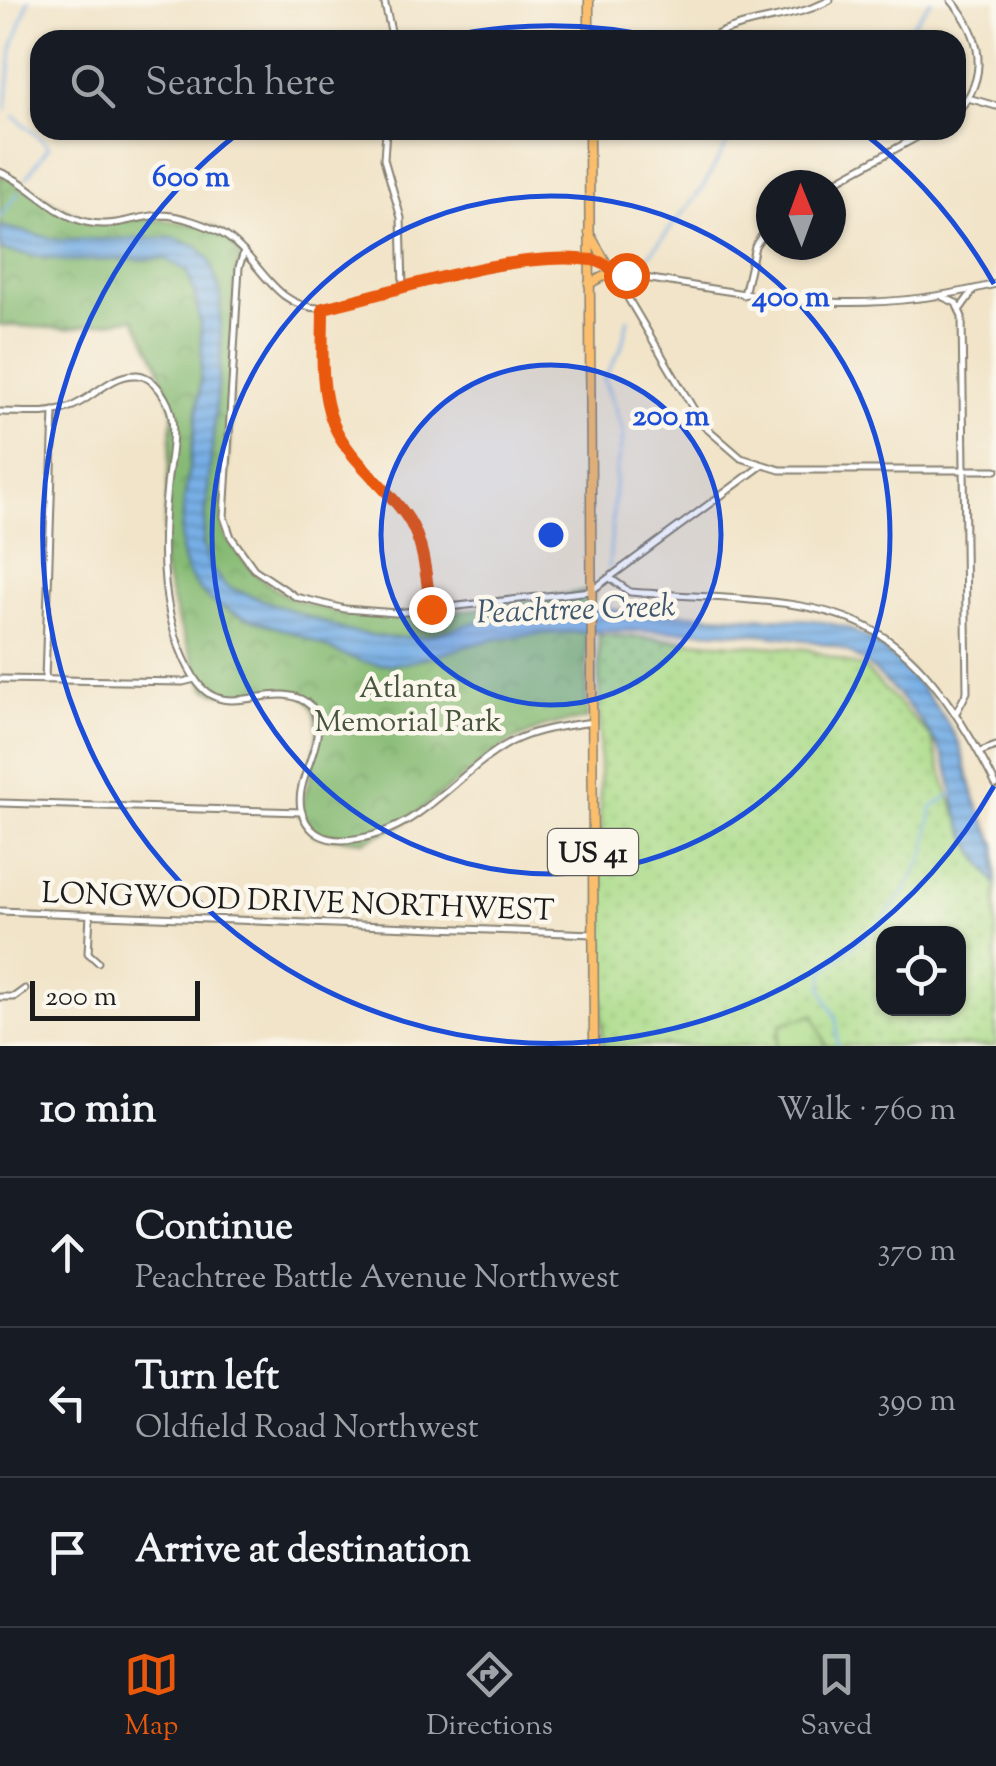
<!DOCTYPE html>
<meta charset="utf-8">
<style>
body{margin:0;font-family:"Sorts Mill Goudy",serif;background:#20242c;color:#f1f3f6}
.controls{position:absolute;right:30px;bottom:30px;display:grid;overflow:hidden;border-radius:20px;box-shadow:0 2px 8px #0004}
.controls button{width:90px;height:90px;display:grid;place-items:center;padding:0;border:0;border-bottom:2px solid #363941;background:#171b24;color:#f1f3f6;font:50px sans-serif}
.compass{position:absolute;left:756px;top:170px;width:90px;height:90px;border-radius:50%;background:#171b24;box-shadow:0 2px 8px #0004;rotate:359deg}
.scale{position:absolute;left:30px;bottom:25px;width:170px;box-sizing:border-box;padding-left:10px;border:5px solid #1c1c1c;border-top:0;font-size:28px;line-height:35px;white-space:nowrap;color:#1c1c1c;-webkit-text-stroke:8px #fbf7ec;paint-order:stroke}
.stop{position:absolute;width:30px;height:30px;margin:-22px;border:8px solid #ea580c;border-radius:50%;background:#fff}
.stop.end{background:#ea580c;border-color:#fff;box-shadow:0 2px 10px #0008}
.list{margin:0;padding:0;list-style:none}
h2{display:flex;justify-content:space-between;align-items:center;height:130px;margin:0;padding:0 40px;font-size:42px}
h2 small{font-size:32px;font-weight:400;color:#9ea1a6}
.list li{display:grid;grid-template-columns:65px 1fr auto;gap:30px;align-items:center;box-sizing:border-box;height:150px;padding:0 40px;border-top:2px solid #363941}
.list b{display:block;font-size:38px;white-space:nowrap}
.list p{margin:0;font-size:32px;white-space:nowrap;color:#9ea1a6}
.list em{font-size:32px;font-style:normal;color:#9ea1a6}
.icon{flex:none;width:55px;height:55px;fill:none;stroke:currentColor;stroke-width:2;stroke-linecap:round;stroke-linejoin:round}
.map{position:relative;flex:none;width:996px;height:1046px;overflow:hidden}
.search{position:absolute;background:#171b24;box-shadow:0 2px 8px #0004;left:30px;right:30px;top:30px;height:110px;display:flex;align-items:center;gap:25px;box-sizing:border-box;padding:0 35px;border-radius:30px;color:#9ea1a6;font-size:38px}
.sheet{height:580px;background:#171b24}
nav{display:flex;justify-content:space-around;align-items:center;box-sizing:border-box;height:140px;border-top:2px solid #363941;background:#171b24;font-size:28px;color:#9ea1a6}
nav a{display:grid;justify-items:center;gap:5px}
nav .on{color:#ea580c}
.map>svg:first-child{display:block}
.grass{fill:url(#grass-dots);stroke:#637c52;stroke-width:2.5;fill-rule:evenodd}
.forest{fill:url(#forest-crowns);stroke:#526c48;stroke-width:2.5}
.park{fill:url(#park-tufts);stroke:#637c52;stroke-width:2.5}
.water{fill:url(#water-rules);stroke:#4a6681;stroke-width:2.5}
.lines{fill:none;stroke-linecap:round;stroke-linejoin:round}
.stream{stroke:#77afe6;stroke-width:2.5}
.street-casing{stroke:#868072;stroke-width:9}
.primary-casing{stroke:#868072;stroke-width:11}
.street{stroke:#fff;stroke-width:5}
.primary{stroke:#fabe6d;stroke-width:8}
.route{stroke:#ea580c;stroke-width:12}
.ring{fill:none;stroke:#1d4ed8;stroke-width:5}
.labels{text-anchor:middle;stroke-width:9;stroke-linejoin:round;paint-order:stroke}
.shield{fill:#fbf7ec;stroke:#5f5e5a;stroke-width:2.5}
.shield-label{font-size:28px;font-weight:bold;fill:#1c1c1c}
.park-label{font-size:30px;fill:#47553d;stroke:#fbf7ec}
.street-label{font-size:30px;fill:#1c1c1c;stroke:#fbf7ec}
.water-label{font-size:32px;font-style:italic;fill:#40576d;stroke:#fbf7ec}
.centre{fill:#1d4ed8;stroke:#fbf7ec;stroke-width:5}
.ring-label{font-size:30px;text-anchor:middle;font-weight:bold;fill:#1d4ed8;stroke:#fbf7ec;stroke-width:9;stroke-linejoin:round;paint-order:stroke}
</style>
<div class="map">
<svg width="996" height="1046" viewBox="0 0 996 1046">
<defs>
<pattern id="grass-dots" width="8" height="8" patternUnits="userSpaceOnUse" patternTransform="scale(2.5)"><rect width="8" height="8" fill="#aadb89"/><path d="M2 2h.1M6 6h.1" fill="none" stroke="#92bb76" stroke-width="1.8" stroke-linecap="round"/></pattern>
<pattern id="forest-crowns" width="20" height="18" patternUnits="userSpaceOnUse" patternTransform="scale(2.5)"><rect width="20" height="18" fill="#87bb75"/><path d="M2 6a3 3 0 1 1 6 0M12 15a3 3 0 1 1 6 0" fill="none" stroke="#74a065"/></pattern>
<pattern id="park-tufts" width="24" height="20" patternUnits="userSpaceOnUse" patternTransform="scale(2.5)"><rect width="24" height="20" fill="#aadb89"/><path d="M3 7l-1-3M5 7V3M7 7l1-3M15 17l-1-3M17 17v-4M19 17l1-3" fill="none" stroke="#92bb76"/></pattern>
<pattern id="water-rules" width="6" height="5" patternUnits="userSpaceOnUse" patternTransform="scale(2.5)"><rect width="6" height="5" fill="#77afe6"/><path d="M0 2.5h6" fill="none" stroke="#618eba"/></pattern>
</defs>
<rect width="100%" height="100%" fill="#fbf7ec"/>
<filter id="ink" filterUnits="userSpaceOnUse"><feTurbulence type="fractalNoise" baseFrequency=".01" numOctaves="2"/><feDisplacementMap in="SourceGraphic" scale="20" xChannelSelector="R" yChannelSelector="G"/><feConvolveMatrix kernelMatrix="1 2 1 2 8 2 1 2 1" color-interpolation-filters="sRGB"/></filter>
<filter id="wash" filterUnits="userSpaceOnUse"><feTurbulence type="fractalNoise" baseFrequency=".0048" numOctaves="4" result="noise"/><feDisplacementMap in="SourceGraphic" scale="40" xChannelSelector="R" yChannelSelector="G"/><feGaussianBlur stdDeviation="2.25" result="paint"/><feColorMatrix in="noise" values="0 0 0 0 0 0 0 0 0 0 0 0 0 0 0 0 0 1.4 0 .05"/><feComposite in="paint" operator="in"/></filter>
<g filter="url(#wash)">
<rect width="100%" height="100%" fill="#f1e4c9"/>
<path class="grass" d="M599 635 807 649 864 668 931 737 949 796 979 861 996 859V1046H826L813 1015 778 1033 777 1046H602ZM884 934H958V1008H884Z"/>
<path class="forest" d="M0 174 91 223 151 218 214 227 241 253C226 308 234 362 231 419 230 437 221 521 224 532 227 540 237 550 242 557 309 654 495 604 594 590L586 627 587 719 547 726 510 742 401 825 364 841 315 835 300 813C307 782 341 697 288 690 259 687 236 703 205 688L178 622 162 563 173 410 157 361 134 318 67 329 0 325Z"/>
<polygon class="park" points="814,1015 826,1046 777,1046 781,1024"/>
<path class="water" d="M0 226 58 240 174 238 198 247 209 259 220 291 221 354 203 544 210 568 227 587 347 631 389 638 423 637 488 619 581 609 812 620 846 627 876 643 908 670 943 716 959 743 975 800 996 845V884C982 863 967 842 959 818 953 799 952 779 945 760 932 729 879 669 850 653 793 623 565 628 497 639 458 645 419 667 379 664 351 662 326 646 301 636 251 616 192 614 181 550 181 458 223 361 187 271L166 259 64 261 6 251 0 249Z"/>
<g class="lines">
<g class="stream">
<polyline points="901,40 931,0"/>
<polyline points="6,110 12,48 29,0"/>
<polyline points="14,116 49,146 26,178"/>
<polyline points="0,217 18,193"/>
<polyline points="639,268 701,190 735,130"/>
<polyline points="609,568 616,471 624,434 604,379 621,349 628,319"/>
<polyline points="609,599 609,613"/>
<polyline points="837,1046 837,1021 822,988 824,971 880,923 906,890 926,852 932,808 957,790"/>
</g>
</g>
</g>
<g filter="url(#ink)">
<g class="lines">
<defs>
<g id="street">
<polyline points="384,0 393,40"/>
<path d="M951 0C982 35 990 77 956 113"/>
<path d="M707 40C744 17 791 21 830 0"/>
<polyline points="968,98 996,106"/>
<polyline points="386,130 384,159 401,218 403,287"/>
<path d="M0 172C32 184 51 214 86 222 114 229 135 216 162 215 179 215 206 225 221 233 260 255 272 310 323 308 382 294 555 239 607 265"/>
<polyline points="829,185 930,130"/>
<polyline points="244,252 239,267 224,517 231,537 254,569 296,597 345,609 396,613 591,591 761,466"/>
<path d="M613 273C761 295 845 321 996 284"/>
<polyline points="616,278 703,425 741,458 780,470 996,470"/>
<polyline points="744,295 755,246 771,222"/>
<polyline points="943,297 956,303 962,317 967,692 957,711"/>
<path d="M323 308C323 343 319 383 330 416 345 459 386 483 409 520 425 546 426 579 431 609"/>
<polyline points="960,309 973,291"/>
<path d="M0 412C22 412 47 415 68 408 92 400 109 375 135 375 154 374 170 402 172 418 175 439 169 464 167 486 160 549 160 622 195 679 225 727 278 673 312 707 333 743 287 782 304 818 311 833 325 840 342 840 418 838 451 775 511 742 537 729 565 726 593 722"/>
<path d="M610 578 630 592C831 607 895 586 996 785"/>
<polyline points="0,679 183,682 195,679"/>
<polyline points="45,680 54,411"/>
<polyline points="980,752 996,746"/>
<polyline points="0,803 302,812"/>
<polyline points="0,911 593,934"/>
<polyline points="90,914 88,953 98,962"/>
<polyline points="0,997 14,997 25,989"/>
</g>
<g id="primary">
<polyline points="589,0 589,40"/>
<polyline points="589,130 594,1046"/>
<polyline points="589,233 610,269"/>
<polyline points="589,284 604,276 617,279"/>
</g>
</defs>
<use href="#street" class="street-casing"/>
<use href="#primary" class="primary-casing"/>
<use href="#street" class="street"/>
<use href="#primary" class="primary"/>
</g>
</g>
<g class="lines" filter="url(#ink)">
<path class="route" d="M431 609C426 579 425 546 409 520 387 485 349 462 333 423 319 388 323 345 323 308 402 290 512 250 592 260 607 262 612 273 626 275"/>
</g>
<circle cx="551" cy="535" r="170" fill="#1d4ed8" fill-opacity=".12"/>
<g class="ring">
<circle cx="551" cy="535" r="170"/>
<circle cx="551" cy="535" r="339"/>
<path d="M994 786A509 509 0 1 1 241 131M436 39A509 509 0 0 1 666 39M861 131A509 509 0 0 1 994 284"/>
</g>
<g class="labels">
<rect class="shield" x="548" y="829" width="90" height="46" rx="8"/>
<g class="shield-label">
<text x="593" y="862">US 41</text>
</g>
<g class="park-label">
<text x="408" y="697">Atlanta<tspan x="408" dy="34">Memorial Park</tspan></text>
</g>
<g class="street-label">
<text transform="translate(298 901) rotate(2)" y="10">LONGWOOD DRIVE NORTHWEST</text>
</g>
<g class="water-label">
<text transform="translate(576 608) rotate(-2)" y="11">Peachtree Creek</text>
</g>
</g>
<circle cx="551" cy="535" r="15" class="centre"/>
<g class="ring-label">
<text x="191" y="186">600 m</text>
<text x="791" y="306">400 m</text>
<text x="671" y="425">200 m</text>
</g>
</svg>
<div class="controls">
<button><svg class="icon" aria-label="locate" viewBox="0 0 24 24"><circle cx="12" cy="12" r="6"/><path d="M12 2v4M12 18v4M2 12h4M18 12h4"/></svg></button>
</div>
<svg class="compass" viewBox="-18 -18 36 36"><path d="M0-13l5 13h-10z" fill="#e53935"/><path d="M0 13l5-13h-10z" fill="#9ea1a6"/></svg>
<div class="scale">200 m</div>
<div class="stop" style="left:626px;top:275px"></div>
<div class="stop end" style="left:431px;top:609px"></div>
<div class="search"><svg class="icon" aria-label="search" viewBox="0 0 24 24"><circle cx="10" cy="10" r="6"/><path d="M15 15l6 6"/></svg>Search here</div>
</div>
<section class="sheet">
<h2>10 min<small>Walk · 760 m</small></h2>
<ul class="list">
<li><svg class="icon" aria-label="ahead" viewBox="0 0 24 24"><path d="M12 20V5M6 11l6-6 6 6"/></svg><div><b>Continue</b><p>Peachtree Battle Avenue Northwest</p></div><em>370 m</em></li>
<li><svg class="icon" aria-label="left" viewBox="0 0 24 24"><path d="M17 20v-9H6M10 6l-5 5 5 5"/></svg><div><b>Turn left</b><p>Oldfield Road Northwest</p></div><em>390 m</em></li>
<li><svg class="icon" aria-label="arrive" viewBox="0 0 24 24"><path d="M6 21V4h12l-3 4 3 4H6"/></svg><div><b>Arrive at destination</b></div></li>
</ul>
</section>
<nav>
<a class="on"><svg class="icon" aria-label="map" viewBox="0 0 24 24"><path d="M3 6l6-2 6 2 6-2v14l-6 2-6-2-6 2zM9 4v14M15 6v14"/></svg>Map</a>
<a><svg class="icon" aria-label="directions" viewBox="0 0 24 24"><path d="M12 3l9 9-9 9-9-9zM9 14v-3h6M13 9l2 2-2 2"/></svg>Directions</a>
<a><svg class="icon" aria-label="saved" viewBox="0 0 24 24"><path d="M7 4h10v16l-5-4-5 4z"/></svg>Saved</a>
</nav>
